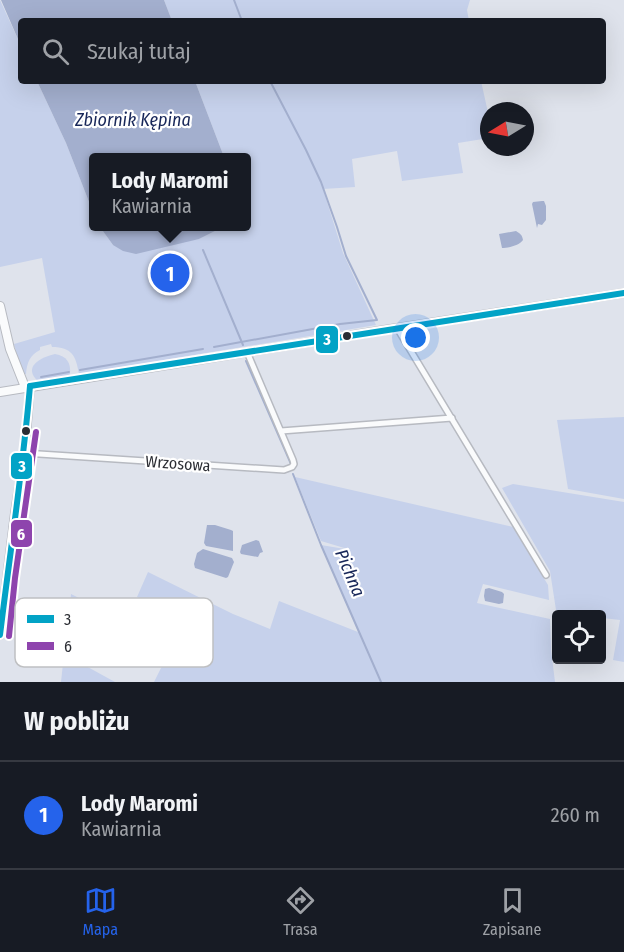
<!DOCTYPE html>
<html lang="pl">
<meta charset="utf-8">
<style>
body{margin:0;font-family:"Fira Sans Condensed",sans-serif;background:#20242c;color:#f1f3f6}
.controls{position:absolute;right:18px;bottom:18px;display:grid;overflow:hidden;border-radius:6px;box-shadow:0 6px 24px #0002}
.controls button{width:54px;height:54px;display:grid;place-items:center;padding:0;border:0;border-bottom:2px solid #363941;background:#171b24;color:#f1f3f6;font:30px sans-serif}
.compass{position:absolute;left:480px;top:102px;width:54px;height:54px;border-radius:50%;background:#171b24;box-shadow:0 6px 24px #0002;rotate:260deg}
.you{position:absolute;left:416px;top:338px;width:21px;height:21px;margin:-15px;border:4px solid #fff;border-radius:50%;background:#1a73e8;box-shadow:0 0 0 9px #1a73e833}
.badge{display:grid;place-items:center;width:39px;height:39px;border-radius:50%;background:#2563eb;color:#fff;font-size:20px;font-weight:700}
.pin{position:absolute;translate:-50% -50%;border:3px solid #fff;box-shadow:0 2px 6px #0006}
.popup{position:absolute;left:89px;top:153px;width:162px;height:78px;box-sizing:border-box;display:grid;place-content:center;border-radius:6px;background:#171b24;filter:drop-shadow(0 2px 4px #0005);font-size:20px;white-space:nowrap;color:#9ea1a6}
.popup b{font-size:22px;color:#f1f3f6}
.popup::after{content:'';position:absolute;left:50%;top:100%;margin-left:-12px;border:12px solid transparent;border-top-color:#171b24}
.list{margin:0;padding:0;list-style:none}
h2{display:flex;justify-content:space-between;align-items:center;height:78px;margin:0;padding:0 24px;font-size:26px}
h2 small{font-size:20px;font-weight:400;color:#9ea1a6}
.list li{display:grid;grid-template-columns:39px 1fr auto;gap:18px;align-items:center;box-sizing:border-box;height:108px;padding:0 24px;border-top:2px solid #363941}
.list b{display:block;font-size:22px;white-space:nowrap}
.list p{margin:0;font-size:20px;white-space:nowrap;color:#9ea1a6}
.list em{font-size:20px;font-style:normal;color:#9ea1a6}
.icon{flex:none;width:33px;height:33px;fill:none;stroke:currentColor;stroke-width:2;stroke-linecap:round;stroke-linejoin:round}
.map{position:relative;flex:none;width:624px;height:682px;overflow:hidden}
.search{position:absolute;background:#171b24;box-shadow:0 6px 24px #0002;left:18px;right:18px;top:18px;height:66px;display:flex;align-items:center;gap:15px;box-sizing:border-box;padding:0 21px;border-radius:6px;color:#9ea1a6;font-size:22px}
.sheet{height:186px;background:#171b24}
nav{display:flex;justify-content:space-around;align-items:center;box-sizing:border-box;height:84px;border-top:2px solid #363941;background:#171b24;font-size:16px;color:#9ea1a6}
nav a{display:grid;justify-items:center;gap:3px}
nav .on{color:#2563eb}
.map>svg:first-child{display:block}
.green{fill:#c6d1eb}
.water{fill:#a3afce}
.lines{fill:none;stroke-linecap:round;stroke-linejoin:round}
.stream{stroke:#a3afce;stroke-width:2}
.street-casing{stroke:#b7bac1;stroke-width:8}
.secondary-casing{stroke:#b7bac1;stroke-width:10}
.street{stroke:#fafbfc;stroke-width:5}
.secondary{stroke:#fafbfc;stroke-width:8}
.bus-1-casing{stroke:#fff;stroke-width:10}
.bus-2-casing{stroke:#fff;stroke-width:10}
.bus-1{stroke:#02a3c6;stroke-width:6}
.bus-2{stroke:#8e44ad;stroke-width:6}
.bus-dot{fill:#2b2d33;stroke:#fff;stroke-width:2}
.labels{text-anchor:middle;stroke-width:4.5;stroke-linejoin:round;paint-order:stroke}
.street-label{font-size:16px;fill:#2b2d33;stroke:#fff}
.water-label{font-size:18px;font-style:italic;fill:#182759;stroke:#fff}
.key{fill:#fff;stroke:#bfc0c2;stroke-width:1.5}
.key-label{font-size:16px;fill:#2b2d33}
.line-badge{stroke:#fff;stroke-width:2}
.badge-label{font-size:16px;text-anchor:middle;font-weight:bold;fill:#fff}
</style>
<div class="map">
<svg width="624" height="682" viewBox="0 0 624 682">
<rect width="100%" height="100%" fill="#dfe3ec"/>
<g class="green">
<path d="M0 0 21 46V81H37L66 143 93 212 94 226 100 227 113 245 199 239 223 227 246 226V158L224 157 195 81H481L489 117V138L458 143 463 173 402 181 397 151 352 159 355 187 323 189 343 253 376 325 79 374C76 356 72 347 52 347L51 344 40 347V350C30 355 27 362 26 374H24L21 371 14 344 55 332 42 258 0 267Z"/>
<polygon points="164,0 470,0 467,10 469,21 172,21"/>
<path d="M55 354C67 356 71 363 70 374L67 377 38 381C22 367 41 357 55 354Z"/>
<polygon points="624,417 624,499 568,489 557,420"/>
<polygon points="295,477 513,527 548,585 549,600 483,584 477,603 550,619 551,650 555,682 154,682 162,666 69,617 71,594 119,618 125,607 145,616 151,604 137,597 148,572 233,614 270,629 279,601 358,632 321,545 351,550 321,541"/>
<polygon points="513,484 624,502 624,662 613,660 620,620 602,618 602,614 582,614 556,610 550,571 502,488"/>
<polygon points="64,654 115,682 61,682"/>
</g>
<g class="water">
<polygon points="1,0 164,0 172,21 21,21 21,46"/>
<polygon points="37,81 195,81 224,157 94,158 93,212 66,143"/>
<polygon points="542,201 544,201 546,206 546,220 542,225 538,224 537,228 532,204 533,202"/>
<polygon points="100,227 223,227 199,239 136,254 123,251 113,245"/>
<path d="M516 231C520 234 522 234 523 240 520 245 509 248 502 248L499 234Z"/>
<polygon points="207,525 215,525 231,530 233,531 233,551 206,546 204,543"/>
<polygon points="256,540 259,541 263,552 260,553 258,557 241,554 240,552 242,545"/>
<polygon points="203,549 232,558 234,562 228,577 226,578 195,568 194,564 197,553"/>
<polygon points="489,588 502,592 504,594 503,603 499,604 485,601 484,596 485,589"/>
</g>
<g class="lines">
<g class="stream">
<polyline points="234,0 242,21"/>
<polyline points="203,250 243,345"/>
<polyline points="214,347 340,324 377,320 346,256 337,227 321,182 306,150 270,81"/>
<polyline points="246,361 291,464"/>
<polyline points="80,370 203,349"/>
<polyline points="41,377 69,372"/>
<polyline points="293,474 321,545 381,682"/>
</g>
<defs>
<g id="street">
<polyline points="397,328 546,575"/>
<polyline points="281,431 452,418"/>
<polyline points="24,453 284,470 292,467 294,464 293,460 247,352"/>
</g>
<g id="secondary">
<polyline points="0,306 10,349 25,387"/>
<polyline points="0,392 397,328 624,293"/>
<polyline points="0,635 15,513 25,448 30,386"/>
</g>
</defs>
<use href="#street" class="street-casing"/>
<use href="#secondary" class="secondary-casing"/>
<use href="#street" class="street"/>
<use href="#secondary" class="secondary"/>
<defs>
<g id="bus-1">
<polyline points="30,386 624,293"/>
<path d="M0 635C10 552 23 469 30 386"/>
</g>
<polyline id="bus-2" points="9,636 15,578 36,432"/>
</defs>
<use href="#bus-1" class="bus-1-casing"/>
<use href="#bus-2" class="bus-2-casing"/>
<use href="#bus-1" class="bus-1"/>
<use href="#bus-2" class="bus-2"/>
</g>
<g class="bus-dot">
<circle cx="347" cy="336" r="5"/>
<circle cx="26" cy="431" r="5"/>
</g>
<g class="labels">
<g class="street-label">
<text transform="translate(178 463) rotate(4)" y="6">Wrzosowa</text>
</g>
<g class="water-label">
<text x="133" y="126">Zbiornik Kępina</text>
<text transform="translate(350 573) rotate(67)" y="6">Pichna</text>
</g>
</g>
<rect x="15" y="598" width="198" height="69" rx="9" class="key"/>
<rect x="27" y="615" width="27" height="8" fill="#02a3c6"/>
<rect x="27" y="642" width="27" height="8" fill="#8e44ad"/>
<g class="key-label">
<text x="64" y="625">3</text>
<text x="64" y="652">6</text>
</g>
<g class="line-badge">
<rect x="315" y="325" width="24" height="29" rx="6" fill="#02a3c6"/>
<rect x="10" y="452" width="23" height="28" rx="6" fill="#02a3c6"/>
<rect x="10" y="519" width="23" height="29" rx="6" fill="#8e44ad"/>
</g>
<g class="badge-label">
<text x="327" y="345">3</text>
<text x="22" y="472">3</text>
<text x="21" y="540">6</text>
</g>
</svg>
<div class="controls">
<button><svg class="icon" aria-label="locate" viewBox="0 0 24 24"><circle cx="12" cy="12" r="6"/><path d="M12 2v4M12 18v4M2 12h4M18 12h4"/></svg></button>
</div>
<svg class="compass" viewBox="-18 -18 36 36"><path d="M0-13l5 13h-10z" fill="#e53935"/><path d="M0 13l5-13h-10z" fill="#9ea1a6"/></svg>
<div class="you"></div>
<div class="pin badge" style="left:170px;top:273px">1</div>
<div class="popup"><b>Lody Maromi</b>Kawiarnia</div>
<div class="search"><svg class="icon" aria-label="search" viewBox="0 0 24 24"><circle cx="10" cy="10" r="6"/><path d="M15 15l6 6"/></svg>Szukaj tutaj</div>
</div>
<section class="sheet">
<h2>W pobliżu<small></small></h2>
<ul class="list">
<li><span class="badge">1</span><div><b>Lody Maromi</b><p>Kawiarnia</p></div><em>260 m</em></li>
</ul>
</section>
<nav>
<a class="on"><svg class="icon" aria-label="map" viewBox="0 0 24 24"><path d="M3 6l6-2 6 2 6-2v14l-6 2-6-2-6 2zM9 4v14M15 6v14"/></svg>Mapa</a>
<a><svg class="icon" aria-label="directions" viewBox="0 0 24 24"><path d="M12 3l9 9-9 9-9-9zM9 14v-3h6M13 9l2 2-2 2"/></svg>Trasa</a>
<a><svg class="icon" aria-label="saved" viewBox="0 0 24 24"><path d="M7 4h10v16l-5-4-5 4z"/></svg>Zapisane</a>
</nav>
